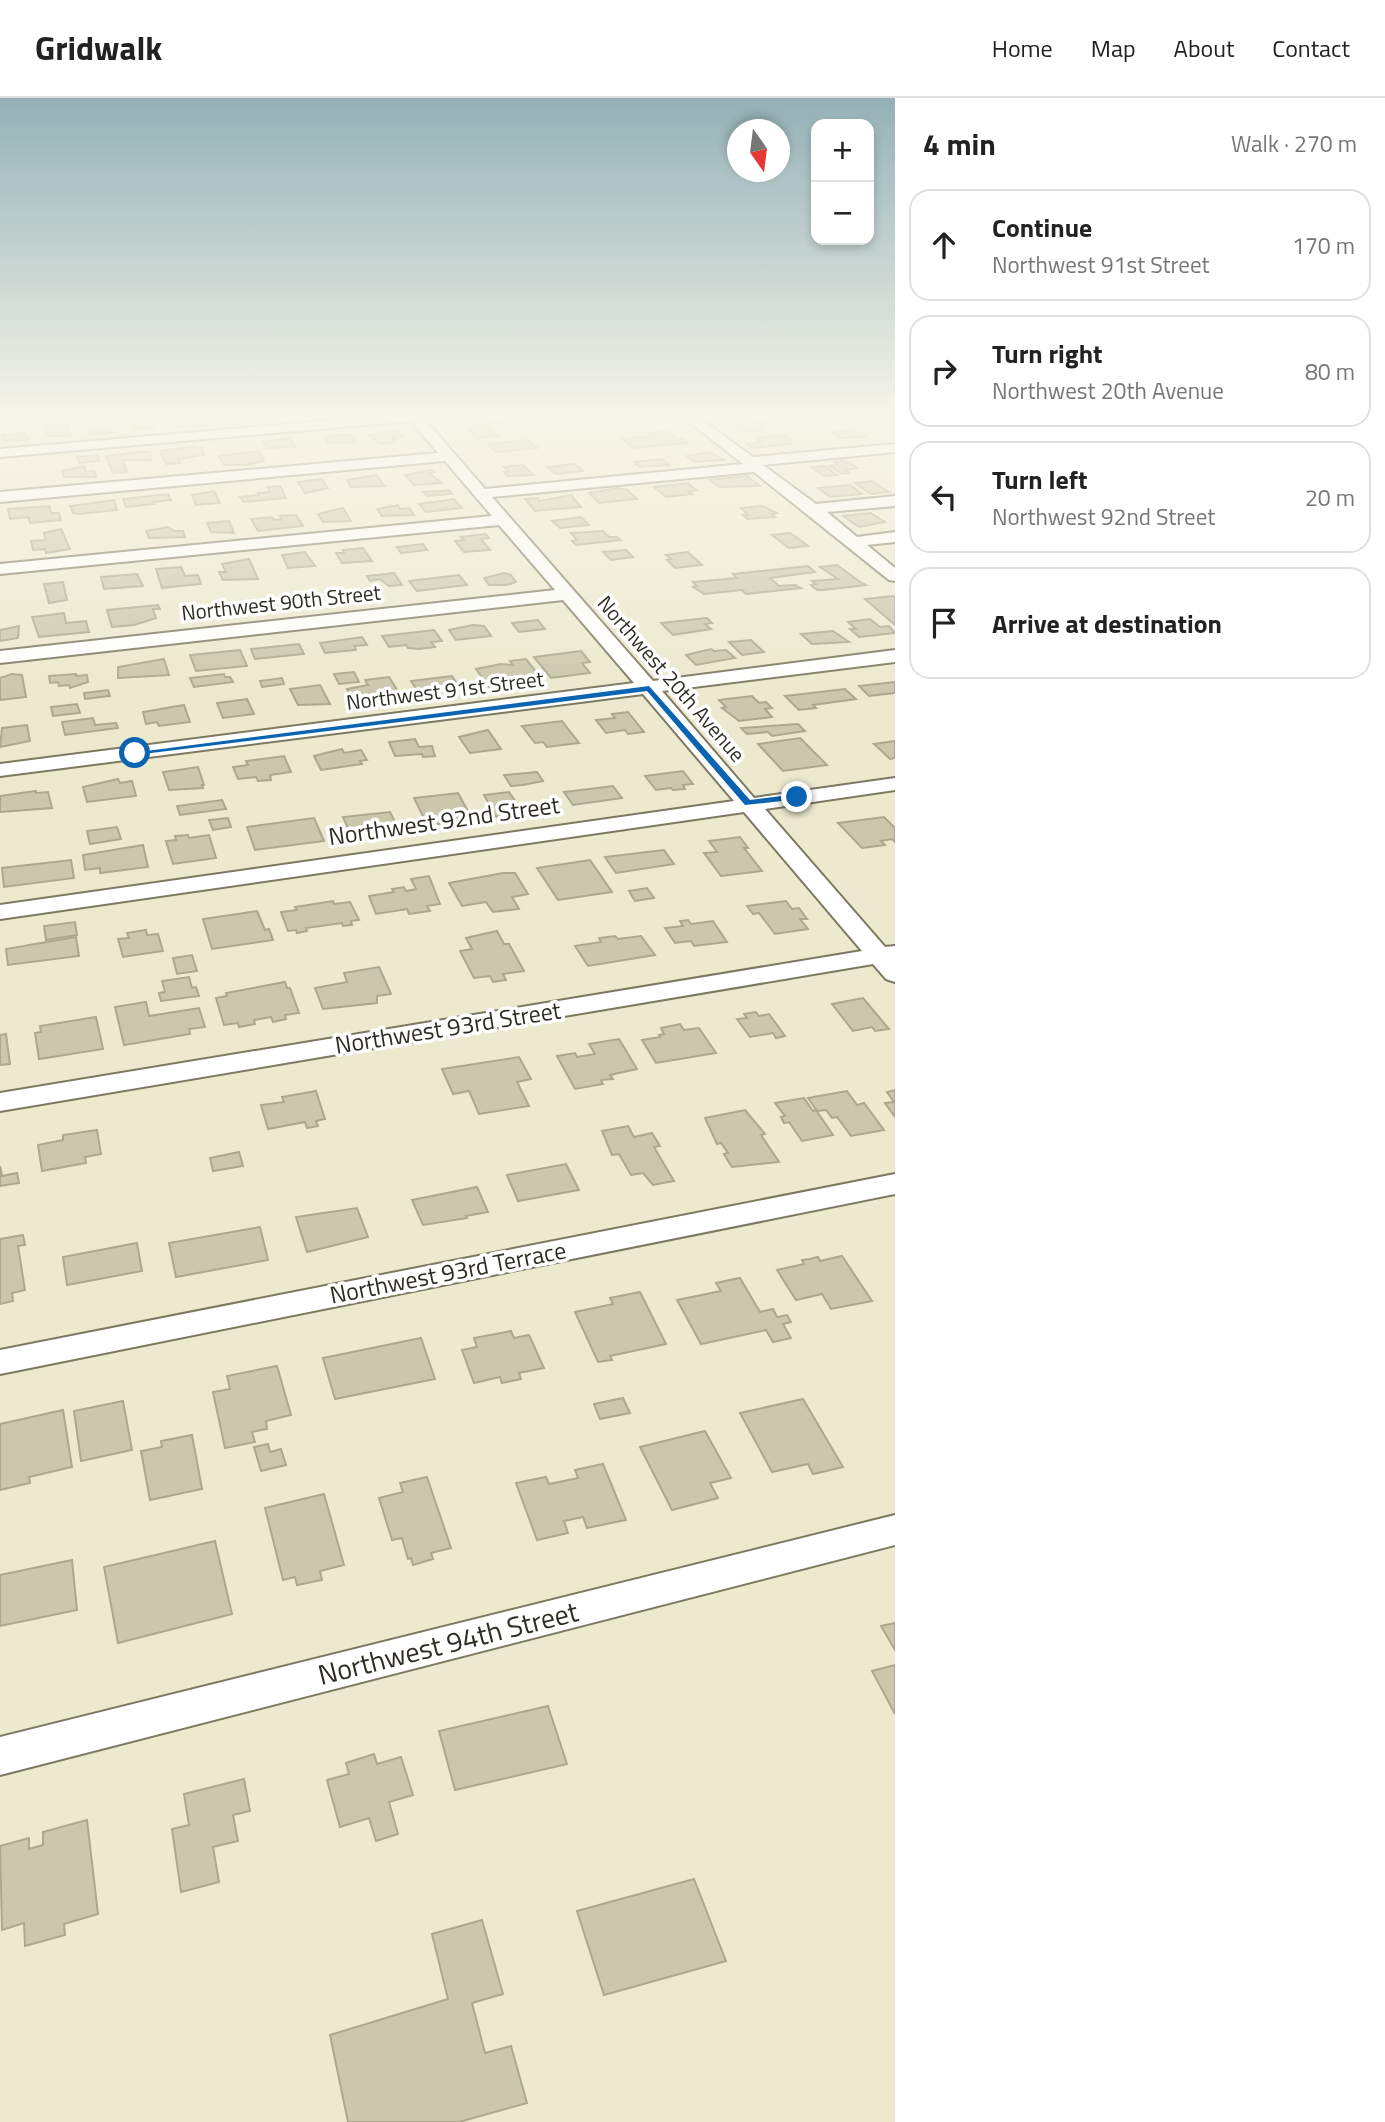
<!DOCTYPE html>
<meta charset="utf-8">
<style>
body{margin:0;font-family:"Titillium Web",sans-serif;background:#f6f6f6;color:#222}
.controls{position:absolute;right:21px;top:21px;display:grid;overflow:hidden;border-radius:14px;box-shadow:0 4px 10px #0003}
.controls button{width:63px;height:63px;display:grid;place-items:center;padding:0;border:0;border-bottom:2px solid #e0e0e0;background:#fff;color:#222;font:35px sans-serif}
.compass{position:absolute;left:727px;top:21px;width:63px;height:63px;border-radius:50%;background:#fff;box-shadow:0 4px 10px #0003;rotate:166deg}
.stop{position:absolute;width:21px;height:21px;margin:-16px;border:5px solid #0a64b2;border-radius:50%;background:#fff}
.stop.end{background:#0a64b2;border-color:#fff;box-shadow:0 2px 7px #0008}
.list{margin:0;padding:0;list-style:none}
h2{display:flex;justify-content:space-between;align-items:center;height:91px;margin:0;padding:0 28px;font-size:30px}
h2 small{font-size:23px;font-weight:400;color:#767676}
.list li{display:grid;grid-template-columns:46px 1fr auto;gap:21px;align-items:center;box-sizing:border-box;height:112px;margin:0 14px 14px;padding:0 14px;border:2px solid #e0e0e0;border-radius:21px}
.list b{display:block;font-size:26px;white-space:nowrap}
.list p{margin:0;font-size:23px;white-space:nowrap;color:#767676}
.list em{font-size:23px;font-style:normal;color:#767676}
.icon{flex:none;width:38px;height:38px;fill:none;stroke:currentColor;stroke-width:2;stroke-linecap:round;stroke-linejoin:round}
.map{position:relative;flex:none;width:895px;height:2024px;overflow:hidden}
header{display:flex;align-items:center;gap:42px;box-sizing:border-box;height:98px;padding:0 35px;background:#fff;border-bottom:2px solid #e0e0e0}
header strong{font-size:33px}
nav{display:flex;gap:38px;margin-inline-start:auto;font-size:24px}
main{display:flex}
aside{flex:1;background:#fff}
.map>svg:first-child{display:block}
.building{fill:#cbc7ad;stroke:#aca88f;stroke-width:2}
.lines{fill:none;stroke-linecap:round;stroke-linejoin:round}
.street-casing{stroke:#7d7961;stroke-width:4}
.street{fill:#fff;fill-rule:evenodd}
.route{fill:#0a64b2}
.labels{text-anchor:middle;stroke-width:7;stroke-linejoin:round;paint-order:stroke}
.far-street-label{font-size:21px;fill:#2f2d23;stroke:#fff}
.street-label{font-size:24px;fill:#2f2d23;stroke:#fff}
.near-street-label{font-size:28px;fill:#2f2d23;stroke:#fff}
</style>
<header>
<strong>Gridwalk</strong>
<nav><a>Home</a><a>Map</a><a>About</a><a>Contact</a></nav>
</header>
<main>
<div class="map">
<svg width="895" height="2024" viewBox="0 0 895 2024">
<rect width="100%" height="100%" fill="#ede9cf"/>
<g class="building">
<polygon points="237,316 247,316 252,323 232,325 227,317"/>
<polygon points="271,316 317,316 318,317 275,321"/>
<polygon points="630,316 651,316 658,322 629,324 622,318 632,318"/>
<polygon points="495,317 498,320 493,321 495,323 503,325 476,327 466,319"/>
<polygon points="141,319 143,323 151,322 154,330 133,331 128,320"/>
<polygon points="201,320 205,328 177,329 173,322"/>
<polygon points="748,321 753,324 762,323 768,327 759,328 765,332 748,334 729,322"/>
<polygon points="62,326 68,328 71,338 47,338 44,328"/>
<polygon points="109,328 111,334 96,337 90,336 87,330"/>
<polygon points="488,328 498,338 476,340 469,330"/>
<polygon points="855,332 866,339 840,340 831,334"/>
<polygon points="398,333 402,338 394,339 396,341 392,341 395,344 380,346 368,337"/>
<polygon points="667,333 677,342 683,341 688,345 633,350 623,341 654,338 649,335"/>
<polygon points="26,335 28,342 3,343 2,337"/>
<polygon points="336,337 351,337 356,344 328,345 324,339"/>
<polygon points="784,337 791,342 787,343 791,346 752,350 747,346 759,345 757,343 761,343 756,340"/>
<polygon points="290,340 296,349 267,350 263,344"/>
<polygon points="529,342 537,350 496,354 488,346"/>
<polygon points="191,349 202,350 204,357 178,361 180,365 166,366 160,353"/>
<polygon points="258,353 264,363 247,367 224,367 219,358"/>
<polygon points="138,354 150,354 151,362 123,362 127,374 113,375 106,358"/>
<polygon points="710,354 724,362 694,364 687,358"/>
<polygon points="97,357 99,363 79,365 77,359"/>
<polygon points="662,361 669,367 640,369 634,364"/>
<polygon points="842,363 850,365 857,370 844,372 849,375 842,376 830,368 838,367 834,364"/>
<polygon points="575,366 583,373 555,376 547,369"/>
<polygon points="523,367 533,377 507,378 504,374 509,374 504,369"/>
<polygon points="84,368 86,374 94,373 96,379 64,379 62,373"/>
<polygon points="825,368 837,377 824,378 811,369"/>
<polygon points="431,372 434,374 429,375 442,385 414,387 405,377"/>
<polygon points="376,377 385,388 351,389 347,382"/>
<polygon points="747,378 760,388 719,389 710,382"/>
<polygon points="322,381 328,390 305,395 298,384"/>
<polygon points="872,383 889,394 871,396 855,385"/>
<polygon points="688,385 696,392 688,393 692,396 666,399 654,389"/>
<polygon points="850,387 862,396 830,399 818,390"/>
<polygon points="280,388 286,400 244,404 240,399 259,397 258,395 270,394 268,389"/>
<polygon points="618,390 627,392 637,401 599,405 589,395"/>
<polygon points="449,392 452,396 427,398 423,394"/>
<polygon points="214,393 220,405 196,407 192,397"/>
<polygon points="168,396 171,402 153,404 154,406 126,409 123,401"/>
<polygon points="571,397 581,409 535,413 525,401 538,400 540,403"/>
<polygon points="454,401 462,410 426,414 419,406"/>
<polygon points="114,402 117,412 80,416 73,415 70,408"/>
<polygon points="398,407 400,411 409,410 414,417 382,418 377,411"/>
<polygon points="49,408 51,415 59,415 61,422 30,425 28,419 10,421 8,411"/>
<polygon points="762,408 777,415 772,416 775,419 748,421 743,417 748,417 741,410"/>
<polygon points="343,410 351,423 323,424 318,416"/>
<polygon points="871,415 885,424 859,429 843,418"/>
<polygon points="296,417 303,428 258,433 251,421 272,419 274,422 282,421 280,418"/>
<polygon points="581,419 589,427 560,430 552,423"/>
<polygon points="229,423 234,435 211,434 207,425"/>
<polygon points="168,429 174,433 183,433 185,439 149,440 146,433"/>
<polygon points="61,431 70,451 46,455 45,451 33,452 31,443 46,442 44,435"/>
<polygon points="603,433 609,439 617,439 621,442 576,447 572,443 577,442 571,435"/>
<polygon points="790,435 799,441 808,448 789,450 772,437"/>
<polygon points="486,436 489,440 481,441 490,452 464,454 455,443 464,442 461,439"/>
<polygon points="423,446 427,452 401,455 397,449"/>
<polygon points="363,450 372,463 342,465 336,455 344,455 343,452"/>
<polygon points="626,452 633,459 611,462 603,454"/>
<polygon points="305,454 315,468 288,470 282,457"/>
<polygon points="688,454 702,467 675,470 667,462 671,461 666,457"/>
<polygon points="249,461 258,481 223,482 219,474 226,474 222,466"/>
<polygon points="837,467 859,483 866,487 823,492 817,492 811,487 816,486 812,483 838,481 820,469"/>
<polygon points="808,468 815,474 770,480 779,488 795,487 801,490 746,496 742,492 704,496 693,489 697,488 693,484 737,480 733,476"/>
<polygon points="181,469 185,478 198,477 201,486 162,490 156,471"/>
<polygon points="394,475 402,487 389,488 380,481 370,483 367,478"/>
<polygon points="504,475 511,477 516,484 506,487 489,487 484,480"/>
<polygon points="137,476 143,488 104,491 101,479"/>
<polygon points="459,477 467,487 417,493 409,483"/>
<polygon points="63,484 67,502 49,505 44,486"/>
<polygon points="371,490 378,500 340,504 335,496"/>
<polygon points="893,498 895,500 895,527 865,501"/>
<polygon points="261,503 265,512 234,515 230,506"/>
<polygon points="158,507 160,511 153,511 156,520 134,527 112,529 107,512"/>
<polygon points="64,515 66,525 86,523 89,534 39,539 32,519"/>
<polygon points="707,520 712,525 705,526 711,531 673,537 661,525"/>
<polygon points="870,521 880,529 889,528 895,535 859,539 850,531 856,531 848,524"/>
<polygon points="538,522 545,531 519,534 512,525"/>
<polygon points="473,527 484,528 491,538 456,542 449,532"/>
<polygon points="19,528 18,540 0,543 0,532"/>
<polygon points="434,532 442,543 431,544 435,549 419,551 408,550 406,547 389,549 382,538"/>
<polygon points="833,533 849,544 812,546 801,536"/>
<polygon points="362,539 367,547 354,548 356,552 325,555 320,545"/>
<polygon points="751,542 764,554 742,557 729,544"/>
<polygon points="299,546 304,556 255,561 251,551"/>
<polygon points="711,551 714,553 726,552 735,560 696,567 686,557"/>
<polygon points="240,552 247,568 196,573 190,557"/>
<polygon points="581,553 590,564 582,565 590,575 551,580 534,559"/>
<polygon points="164,561 169,577 118,580 118,569"/>
<polygon points="526,561 538,576 535,576 540,584 523,586 520,582 489,589 476,571 501,566 513,567 510,563"/>
<polygon points="354,574 359,584 339,586 334,576"/>
<polygon points="12,576 22,577 26,599 0,602 0,580"/>
<polygon points="76,576 76,578 87,577 88,584 70,590 69,587 59,588 58,584 50,585 49,578"/>
<polygon points="224,576 225,579 230,579 233,584 194,589 190,580"/>
<polygon points="452,578 460,590 434,595 432,593 419,595 411,583"/>
<polygon points="389,579 401,598 354,604 347,591 368,587 365,582"/>
<polygon points="282,580 284,586 262,589 260,583"/>
<polygon points="895,584 895,595 869,598 859,588"/>
<polygon points="320,587 330,606 298,607 290,591"/>
<polygon points="845,591 856,601 813,607 816,610 799,612 785,598"/>
<polygon points="108,592 110,598 85,601 84,595"/>
<polygon points="752,598 759,605 766,604 772,610 765,611 772,619 739,623 722,610 726,609 719,602"/>
<polygon points="247,601 254,616 223,620 217,605"/>
<polygon points="77,606 80,615 53,618 51,609"/>
<polygon points="184,607 190,624 159,628 157,624 146,626 143,614"/>
<polygon points="628,614 644,634 628,636 625,632 606,635 596,622 615,620 612,616"/>
<polygon points="93,620 95,627 116,625 118,630 65,637 62,624"/>
<polygon points="562,623 579,645 547,649 543,644 535,645 522,628"/>
<polygon points="798,626 805,633 772,638 768,634 747,636 741,630"/>
<polygon points="27,627 30,643 0,649 2,630"/>
<polygon points="488,632 501,651 470,655 459,639"/>
<polygon points="800,640 827,667 783,673 758,646"/>
<polygon points="415,641 419,649 432,648 435,658 423,659 422,656 395,658 389,644"/>
<polygon points="895,643 895,660 890,661 874,646"/>
<polygon points="342,651 344,655 361,652 367,662 360,663 362,666 321,672 314,658"/>
<polygon points="284,658 291,674 270,677 271,682 258,683 256,679 238,681 233,669 248,667 246,663"/>
<polygon points="198,669 204,687 202,687 203,690 169,692 163,674"/>
<polygon points="683,673 693,686 683,687 685,691 673,692 671,690 656,692 645,678"/>
<polygon points="537,674 543,683 523,687 511,688 504,677"/>
<polygon points="118,681 120,685 132,683 136,698 87,704 83,689"/>
<polygon points="613,688 622,700 573,707 564,694"/>
<polygon points="36,693 36,695 48,694 52,710 0,714 0,698"/>
<polygon points="509,694 524,715 496,719 484,697"/>
<polygon points="458,695 475,726 462,728 460,723 438,726 436,723 426,724 414,700"/>
<polygon points="222,702 226,711 180,717 177,708"/>
<polygon points="390,714 397,728 384,731 387,735 369,737 367,733 350,735 343,719"/>
<polygon points="884,719 895,730 895,744 892,741 881,743 885,747 862,750 838,725"/>
<polygon points="228,720 231,729 213,732 209,722"/>
<polygon points="314,720 324,743 255,752 247,729"/>
<polygon points="117,729 121,741 90,746 87,733"/>
<polygon points="188,737 189,740 209,737 216,760 173,766 166,743 176,742 175,738"/>
<polygon points="740,739 748,750 744,750 762,773 721,778 704,755 717,754 709,743"/>
<polygon points="143,747 148,769 100,775 100,770 85,772 83,757"/>
<polygon points="664,752 674,766 616,775 605,759"/>
<polygon points="71,762 74,780 4,789 2,770"/>
<polygon points="590,762 612,794 558,802 537,770"/>
<polygon points="503,775 515,775 528,796 512,799 519,811 493,814 486,804 462,808 449,785"/>
<polygon points="429,778 440,806 427,808 430,813 409,816 407,811 376,816 369,798 394,794 392,791 404,789 406,793 416,791 411,781"/>
<polygon points="647,790 654,800 635,803 629,793"/>
<polygon points="333,803 334,806 350,804 359,822 351,823 352,827 343,828 342,825 306,830 307,833 297,835 296,832 288,833 281,814 297,812 295,809"/>
<polygon points="786,803 792,811 799,810 807,821 800,821 808,831 775,836 759,815 753,816 747,808"/>
<polygon points="257,813 265,832 269,831 273,842 212,851 203,821"/>
<polygon points="688,822 691,826 713,823 727,844 694,848 691,843 675,845 665,830 683,828 680,823"/>
<polygon points="75,824 77,837 46,842 44,828"/>
<polygon points="146,832 147,837 158,836 163,853 123,859 118,841 129,840 127,835"/>
<polygon points="497,833 504,846 509,846 524,873 503,876 506,882 493,884 490,878 474,880 460,853 472,851 466,840"/>
<polygon points="615,838 618,841 641,838 655,857 588,868 575,848 601,844 599,840"/>
<polygon points="76,839 79,858 8,867 6,851"/>
<polygon points="192,857 197,873 177,876 173,860"/>
<polygon points="379,869 391,896 377,898 377,905 323,911 315,890 347,884 344,875"/>
<polygon points="189,879 192,890 196,889 199,898 161,903 159,895 165,894 162,883"/>
<polygon points="285,884 287,890 290,890 299,915 285,917 286,921 273,924 271,919 254,922 255,926 239,929 238,925 224,927 216,900 227,898 226,895"/>
<polygon points="863,900 889,931 875,933 872,929 853,933 832,906"/>
<polygon points="146,904 149,918 199,910 205,929 189,931 190,936 124,947 115,909"/>
<polygon points="756,914 759,918 769,916 785,938 776,940 773,935 750,939 737,921 747,920 744,916"/>
<polygon points="96,919 103,951 39,961 35,935 41,934 40,928"/>
<polygon points="680,926 684,932 699,930 716,955 656,965 642,942 660,939 659,937 664,936 661,930"/>
<polygon points="6,936 10,966 0,967 0,937"/>
<polygon points="619,941 637,971 610,977 613,981 601,982 603,986 575,991 557,958 575,955 577,959 595,956 589,946"/>
<polygon points="519,959 531,981 517,984 529,1008 479,1016 469,993 453,996 442,971"/>
<polygon points="895,992 895,1019 885,1005 894,1004 887,994"/>
<polygon points="316,993 325,1021 316,1023 318,1028 307,1030 305,1024 268,1031 261,1007 284,1004 282,999"/>
<polygon points="847,993 857,1007 864,1005 884,1032 851,1038 837,1019 832,1020 826,1012 817,1013 808,1000"/>
<polygon points="804,1000 813,1013 816,1012 833,1037 802,1043 789,1024 784,1025 781,1019 785,1018 775,1005"/>
<polygon points="745,1012 765,1036 761,1037 779,1064 732,1069 728,1063 724,1056 728,1055 721,1045 717,1046 705,1020"/>
<polygon points="628,1028 634,1039 652,1035 660,1048 654,1049 674,1083 653,1087 643,1075 631,1077 619,1056 612,1057 602,1033"/>
<polygon points="97,1032 101,1056 85,1059 86,1065 42,1073 38,1047 63,1042 63,1037"/>
<polygon points="239,1054 243,1068 213,1073 210,1060"/>
<polygon points="566,1066 579,1092 518,1103 507,1077"/>
<polygon points="0,1068 2,1078 17,1075 19,1085 0,1088"/>
<polygon points="477,1089 488,1114 466,1118 467,1120 423,1127 412,1102"/>
<polygon points="357,1110 368,1139 307,1154 296,1119"/>
<polygon points="260,1129 268,1162 176,1179 169,1145"/>
<polygon points="23,1137 25,1147 18,1148 25,1192 12,1195 13,1203 0,1206 0,1141"/>
<polygon points="137,1145 142,1173 67,1187 63,1159"/>
<polygon points="842,1158 872,1203 831,1211 822,1196 796,1202 777,1172 804,1166 802,1162 810,1161 818,1159 820,1163"/>
<polygon points="740,1180 760,1214 773,1211 777,1219 787,1217 791,1224 783,1226 791,1240 773,1244 766,1232 701,1246 677,1202 721,1193 716,1185"/>
<polygon points="640,1194 666,1246 610,1258 612,1262 598,1264 575,1214 613,1206 610,1200"/>
<polygon points="511,1233 514,1240 529,1237 544,1270 519,1275 521,1281 502,1285 500,1279 474,1285 462,1252 477,1249 474,1240"/>
<polygon points="421,1240 435,1281 335,1301 323,1260"/>
<polygon points="277,1268 291,1317 266,1323 267,1331 252,1334 255,1344 225,1350 213,1294 230,1291 227,1278"/>
<polygon points="623,1300 630,1315 600,1321 594,1306"/>
<polygon points="803,1301 843,1369 813,1376 808,1366 772,1374 740,1315"/>
<polygon points="123,1303 132,1352 81,1363 74,1313"/>
<polygon points="63,1312 72,1369 29,1379 30,1385 0,1392 0,1326"/>
<polygon points="705,1333 731,1380 710,1385 718,1400 672,1412 640,1349"/>
<polygon points="192,1337 202,1391 150,1402 141,1353 162,1349 161,1343"/>
<polygon points="268,1346 270,1354 281,1351 286,1367 261,1373 254,1349"/>
<polygon points="603,1366 626,1422 587,1430 583,1419 564,1423 568,1435 537,1442 516,1385 546,1379 549,1386 578,1380 575,1372"/>
<polygon points="427,1379 451,1450 431,1455 433,1461 413,1467 411,1460 408,1461 402,1440 392,1442 379,1400 403,1394 400,1385"/>
<polygon points="324,1396 344,1467 320,1473 322,1482 297,1487 295,1479 283,1482 265,1410"/>
<polygon points="215,1443 232,1516 118,1545 104,1469"/>
<polygon points="72,1462 77,1512 0,1528 0,1477"/>
<polygon points="895,1525 895,1552 881,1528"/>
<polygon points="895,1567 895,1616 872,1573"/>
<polygon points="548,1608 567,1666 455,1692 439,1633"/>
<polygon points="374,1656 377,1666 401,1659 413,1697 389,1704 398,1736 376,1743 369,1720 340,1729 327,1682 349,1676 346,1665"/>
<polygon points="244,1681 250,1713 233,1717 238,1743 213,1749 219,1784 181,1794 172,1731 189,1727 184,1696"/>
<polygon points="87,1722 98,1816 64,1826 65,1837 25,1848 24,1825 2,1832 0,1748 29,1740 29,1751 43,1747 43,1734"/>
<polygon points="694,1781 726,1863 604,1897 577,1813"/>
<polygon points="482,1822 503,1896 472,1905 485,1955 511,1948 527,2005 459,2024 348,2024 330,1937 448,1901 432,1836"/>
</g>
<g class="lines">
<defs>
<g id="street">
<polygon points="405,316 420,316 485,391 743,366 679,316 694,316 753,359 895,346 895,354 763,367 816,406 895,398 895,408 827,414 857,439 895,434 895,444 867,447 895,470 895,483 889,482 754,374 492,399 653,583 895,552 895,564 662,593 754,700 895,680 895,692 765,711 885,849 895,848 895,884 886,881 873,866 0,1013 0,995 862,853 744,714 0,821 0,807 734,703 643,596 0,678 0,666 634,585 563,502 0,565 0,553 555,492 499,427 0,476 0,466 492,418 445,363 0,404 0,394 438,355 411,323 0,359 0,351"/>
<polygon points="895,1076 895,1096 0,1276 0,1252"/>
<polygon points="895,1417 895,1447 0,1677 0,1639"/>
</g>
</defs>
<use href="#street" class="street-casing"/>
<use href="#street" class="street"/>
</g>
<linearGradient id="sky" x2="0" y2="1"><stop stop-color="#94b1b7"/><stop offset="0.53" stop-color="#f7f5e9"/><stop offset="1" stop-color="#f7f5e9" stop-opacity="0"/></linearGradient>
<rect width="895" height="599" fill="url(#sky)"/>
<polygon class="route" points="649,588 750,702 797,696 800,697 800,701 745,707 647,593 135,657 131,655"/>
<g class="labels">
<g class="far-street-label">
<text transform="translate(281 505) rotate(-6)" y="7">Northwest 90th Street</text>
<text transform="translate(671 581) rotate(49)" y="7">Northwest 20th Avenue</text>
<text transform="translate(445 593) rotate(-7)" y="7">Northwest 91st Street</text>
</g>
<g class="street-label">
<text transform="translate(444 723) rotate(-8)" y="8">Northwest 92nd Street</text>
<text transform="translate(448 930) rotate(-9)" y="8">Northwest 93rd Street</text>
<text transform="translate(448 1175) rotate(-11)" y="8">Northwest 93rd Terrace</text>
</g>
<g class="near-street-label">
<text transform="translate(448 1545) rotate(-14)" y="10">Northwest 94th Street</text>
</g>
</g>
</svg>
<div class="controls">
<button>+</button>
<button>−</button>
</div>
<svg class="compass" viewBox="-18 -18 36 36"><path d="M0-13l5 13h-10z" fill="#e53935"/><path d="M0 13l5-13h-10z" fill="#767676"/></svg>
<div class="stop" style="left:135px;top:655px"></div>
<div class="stop end" style="left:797px;top:699px"></div>
</div>
<aside>
<h2>4 min<small>Walk · 270 m</small></h2>
<ul class="list">
<li><svg class="icon" aria-label="ahead" viewBox="0 0 24 24"><path d="M12 20V5M6 11l6-6 6 6"/></svg><div><b>Continue</b><p>Northwest 91st Street</p></div><em>170 m</em></li>
<li><svg class="icon" aria-label="right" viewBox="0 0 24 24"><path d="M7 20v-9h11M14 6l5 5-5 5"/></svg><div><b>Turn right</b><p>Northwest 20th Avenue</p></div><em>80 m</em></li>
<li><svg class="icon" aria-label="left" viewBox="0 0 24 24"><path d="M17 20v-9H6M10 6l-5 5 5 5"/></svg><div><b>Turn left</b><p>Northwest 92nd Street</p></div><em>20 m</em></li>
<li><svg class="icon" aria-label="arrive" viewBox="0 0 24 24"><path d="M6 21V4h12l-3 4 3 4H6"/></svg><div><b>Arrive at destination</b></div></li>
</ul>
</aside>
</main>
